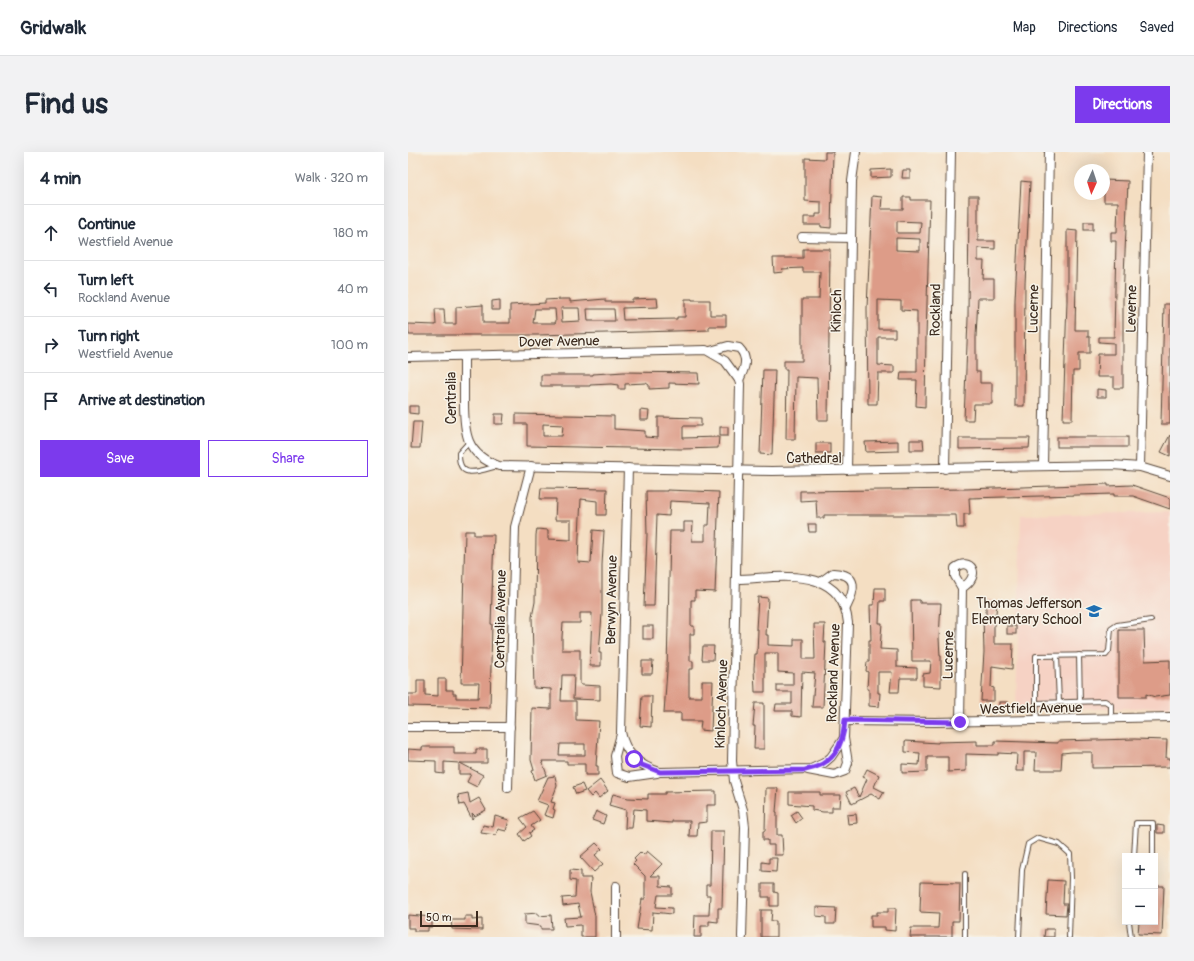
<!DOCTYPE html>
<meta charset="utf-8">
<style>
body{margin:0;font-family:Pangolin,sans-serif;background:#f2f2f3;color:#1f2937}
.controls{position:absolute;right:12px;bottom:12px;display:grid;overflow:hidden;border-radius:0px;box-shadow:0 4px 16px #0002}
.controls button{width:36px;height:36px;display:grid;place-items:center;padding:0;border:0;border-bottom:1px solid #e0e1e3;background:#fff;color:#1f2937;font:20px sans-serif}
.compass{position:absolute;left:666px;top:12px;width:36px;height:36px;border-radius:50%;background:#fff;box-shadow:0 4px 16px #0002;rotate:183deg}
.scale{position:absolute;left:12px;bottom:10px;width:58px;box-sizing:border-box;padding-left:4px;border:2px solid #3b2a1e;border-top:0;font-size:11px;line-height:14px;white-space:nowrap;color:#3b2a1e;-webkit-text-stroke:3px #f7f3e8;paint-order:stroke}
.stop{position:absolute;width:12px;height:12px;margin:-9px;border:3px solid #7c3aed;border-radius:50%;background:#fff}
.stop.end{background:#7c3aed;border-color:#fff;box-shadow:0 1px 4px #0008}
.list{margin:0;padding:0;list-style:none}
h2{display:flex;justify-content:space-between;align-items:center;height:52px;margin:0;padding:0 16px;font-size:17px}
h2 small{font-size:13px;font-weight:400;color:#747a83}
.list li{display:grid;grid-template-columns:26px 1fr auto;gap:12px;align-items:center;box-sizing:border-box;height:56px;padding:0 16px;border-top:1px solid #e0e1e3}
.list b{display:block;font-size:15px;white-space:nowrap}
.list p{margin:0;font-size:13px;white-space:nowrap;color:#747a83}
.list em{font-size:13px;font-style:normal;color:#747a83}
.actions{display:flex;gap:8px;padding:12px 16px}
.actions a{flex:1;padding:9px 0;border:1px solid #7c3aed;border-radius:0px;text-align:center;font-size:14px;color:#7c3aed}
.actions .main{background:#7c3aed;color:#fff}
.icon{flex:none;width:22px;height:22px;fill:none;stroke:currentColor;stroke-width:2;stroke-linecap:round;stroke-linejoin:round}
.map{position:relative;flex:none;width:762px;height:785px;overflow:hidden;border-radius:0px}
header{display:flex;align-items:center;gap:24px;box-sizing:border-box;height:56px;padding:0 20px;background:#fff;border-bottom:1px solid #e0e1e3}
header strong{font-size:19px}
nav{display:flex;gap:22px;margin-inline-start:auto;font-size:14px}
.intro{display:flex;align-items:center;justify-content:space-between;box-sizing:border-box;height:96px;padding:0 24px}
h1{margin:0;font-size:28px}
.button{padding:10px 18px;border-radius:0px;background:#7c3aed;color:#fff;font-size:14px;font-weight:700}
main{display:flex;gap:24px;padding:0 24px}
aside{flex:1;background:#fff;border-radius:0px;box-shadow:0 4px 16px #0002}
.map>svg:first-child{display:block}
.built{fill:#f6d2c4}
.building{fill:#dd9c88;fill-rule:evenodd}
.lines{fill:none;stroke-linecap:round;stroke-linejoin:round}
.service-casing{stroke:#574537;stroke-width:6}
.minor-casing{stroke:#574537;stroke-width:10}
.service{stroke:#fff;stroke-width:4}
.minor{stroke:#fff;stroke-width:8}
.route{stroke:#7c3aed;stroke-width:5}
.labels{text-anchor:middle;stroke-width:3;stroke-linejoin:round;paint-order:stroke}
.street-label{font-size:14px;fill:#3b2a1e;stroke:#f7f3e8}
.poi-label{font-size:14px;fill:#3b2a1e;stroke:#f7f3e8;text-anchor:end}
</style>
<header>
<strong>Gridwalk</strong>
<nav><a>Map</a><a>Directions</a><a>Saved</a></nav>
</header>
<div class="intro"><h1>Find us</h1><a class="button">Directions</a></div>
<main>
<aside>
<h2>4 min<small>Walk · 320 m</small></h2>
<ul class="list">
<li><svg class="icon" aria-label="ahead" viewBox="0 0 24 24"><path d="M12 20V5M6 11l6-6 6 6"/></svg><div><b>Continue</b><p>Westfield Avenue</p></div><em>180 m</em></li>
<li><svg class="icon" aria-label="left" viewBox="0 0 24 24"><path d="M17 20v-9H6M10 6l-5 5 5 5"/></svg><div><b>Turn left</b><p>Rockland Avenue</p></div><em>40 m</em></li>
<li><svg class="icon" aria-label="right" viewBox="0 0 24 24"><path d="M7 20v-9h11M14 6l5 5-5 5"/></svg><div><b>Turn right</b><p>Westfield Avenue</p></div><em>100 m</em></li>
<li><svg class="icon" aria-label="arrive" viewBox="0 0 24 24"><path d="M6 21V4h12l-3 4 3 4H6"/></svg><div><b>Arrive at destination</b></div></li>
</ul>
<div class="actions"><a class="main">Save</a><a>Share</a></div>
</aside>
<div class="map">
<svg width="762" height="785" viewBox="0 0 762 785">
<rect width="100%" height="100%" fill="#f7f3e8"/>
<filter id="ink" filterUnits="userSpaceOnUse"><feTurbulence type="fractalNoise" baseFrequency=".025" numOctaves="2"/><feDisplacementMap in="SourceGraphic" scale="8" xChannelSelector="R" yChannelSelector="G"/><feConvolveMatrix kernelMatrix="1 2 1 2 8 2 1 2 1" color-interpolation-filters="sRGB"/></filter>
<filter id="wash" filterUnits="userSpaceOnUse"><feTurbulence type="fractalNoise" baseFrequency=".012" numOctaves="4" result="noise"/><feDisplacementMap in="SourceGraphic" scale="16" xChannelSelector="R" yChannelSelector="G"/><feGaussianBlur stdDeviation="0.9" result="paint"/><feColorMatrix in="noise" values="0 0 0 0 0 0 0 0 0 0 0 0 0 0 0 0 0 1.4 0 .05"/><feComposite in="paint" operator="in"/></filter>
<g filter="url(#wash)">
<rect width="100%" height="100%" fill="#f4dec2"/>
<polygon class="built" points="762,360 762,555 608,559 613,363"/>
<g id="blocks">
<g class="building">
<polygon points="417,0 425,0 423,76 413,75 413,73 396,73 396,65 408,65 408,62 413,62 413,50 397,49 397,6 417,7"/>
<polygon points="483,17 483,25 463,26 463,18"/>
<polygon points="495,18 502,18 502,26 494,26"/>
<polygon points="696,28 720,29 715,148 715,236 706,236 706,225 689,225 690,202 706,202 706,191 691,190 691,185 706,185 708,89 703,89 703,80 709,80 710,50 696,50"/>
<polygon points="613,29 622,30 617,131 616,254 607,254 607,148"/>
<path d="M464 44 474 45 473 57H495V45H503V48H522L518 185 517 255 508 254 509 228H492L493 220H509V159L493 158V149L470 148V177H487V185H470V213L486 214V221H470L469 252H460L459 156ZM489 69 513 70 512 81H489ZM488 86 512 87V99L488 98Z"/>
<polygon points="561,44 570,44 570,89 587,89 587,97 570,96 570,109 576,109 575,127 586,127 586,146 570,146 568,184 568,220 572,220 572,231 584,231 584,252 566,252 565,268 556,268 560,167"/>
<rect x="676" y="70" width="9" height="8"/>
<polygon points="659,78 669,79 667,178 680,178 680,185 682,185 682,201 671,201 671,219 665,219 664,268 655,268 659,149"/>
<polygon points="395,97 422,97 420,268 410,268 409,226 388,225 387,287 378,287 379,217 376,217 376,209 394,209 394,147 411,147 412,120 395,120 395,116 374,117 375,120 366,121 365,106 395,106"/>
<path d="M249 146 250 155 214 156 215 168 269 167V165H277V147H284V148H302V163H318V174H301V178L130 183H1L0 172 28 173 27 157H36L37 172H48V155L75 153V171H102V153L137 151V148L154 147H162V150L197 147V150H224V147ZM153 156H171L172 169 154 170ZM127 157H147L148 169 147 171H125ZM179 157H206L207 169H180Z"/>
<polygon points="92,148 92,158 84,158 84,149"/>
<polygon points="756,152 762,152 762,272 753,272"/>
<polygon points="355,218 367,218 364,303 352,302"/>
<polygon points="216,220 290,221 291,232 261,231 261,236 241,237 241,233 238,231 217,232 217,237 210,237 210,233 203,232 182,233 182,234 133,234 133,223 185,223 185,222"/>
<polygon points="689,237 698,238 698,245 689,245"/>
<polygon points="1,254 10,254 10,262 1,261"/>
<polygon points="232,258 241,259 240,268 232,268"/>
<polygon points="87,262 96,262 95,272 87,272"/>
<path d="M108 262 206 264V277L237 279V285L250 286V265L293 266V274H275V286L311 285 310 296 273 297 119 294V272H108ZM135 272 155 273 154 284H135Z"/>
<polygon points="5,270 14,270 12,296 3,296"/>
<rect x="312" y="275" width="8" height="9"/>
<polygon points="762,283 762,304 753,300"/>
<rect x="649" y="285" width="71" height="10"/>
<polygon points="551,286 622,286 621,296 551,297"/>
<polygon points="502,288 515,288 516,298 502,298"/>
<polygon points="490,289 490,299 458,300 457,290"/>
<rect x="408" y="291" width="14" height="10"/>
<polygon points="700,332 700,334 724,333 762,346 762,357 725,344 706,344 706,342 561,346 562,362 556,362 556,376 549,376 548,363 416,363 416,366 409,366 408,348 392,349 392,339 558,337"/>
<path d="M133 336 199 337 198 363H189V349L173 347 171 383 170 410 183 411 185 378 196 379 194 413V462L191 501H193V514H182L184 461H172V471H155L154 485V498H172V532L174 533 192 534V548L165 547 166 523H154L153 549H168V568L191 569 188 614H190V623H177V612H159V609H134L139 623 127 628 124 619 126 618 123 608 124 556 143 557V537L126 536 124 465 127 450 128 383 129 377 140 378V387L163 388V368H147L148 347H132ZM152 592H177V603H151Z"/>
<polygon points="259,338 311,340 307,440 287,439 287,448 283,448 283,474 286,474 286,482 282,482 282,509 285,509 285,517 281,517 281,545 294,545 294,529 305,529 303,579 292,578 293,569 273,569 273,561 256,561 259,518 262,379 276,379 276,370 285,370 284,389 297,389 297,373 301,373 302,351 262,349 261,364 249,363 246,454 236,454 239,383 238,339 259,339"/>
<polygon points="400,372 408,372 408,380 401,380"/>
<polygon points="57,379 66,379 66,383 86,383 83,472 84,472 82,556 0,554 0,542 9,542 9,528 17,528 17,543 30,544 30,527 38,527 38,538 45,538 45,542 48,542 48,546 70,546 71,531 53,531"/>
<polygon points="467,436 477,436 477,449 472,449 471,471 474,471 472,497 489,498 489,515 509,516 509,526 492,526 491,540 482,540 484,520 470,520 470,541 472,541 471,555 461,554 461,537 459,537 460,520 458,519 459,510 461,510 461,488 463,488 462,453 466,453"/>
<polygon points="350,445 360,446 358,483 360,483 360,493 386,494 386,487 395,487 395,507 407,507 406,472 417,472 416,490 418,490 415,555 404,555 407,521 394,520 393,565 384,564 384,559 367,559 368,552 384,552 384,540 369,540 369,533 385,533 385,521 370,520 370,501 357,501 357,540 347,540 346,516 347,502 349,502 350,477 348,477"/>
<polygon points="503,448 512,448 512,451 533,451 531,486 532,504 533,504 533,535 515,534 515,522 522,521 523,509 504,509"/>
<polygon points="578,449 589,449 588,462 586,462 586,492 605,492 604,517 584,514 583,535 586,536 586,549 573,549 576,500 575,465 578,465"/>
<rect x="235" y="474" width="10" height="13"/>
<rect x="599" y="474" width="9" height="8"/>
<polygon points="711,478 736,478 737,509 762,508 762,543 747,545 738,542 738,545 711,545"/>
<polygon points="295,494 306,494 305,508 294,508"/>
<polygon points="234,509 245,509 244,522 234,522"/>
<polygon points="234,544 244,544 243,575 232,574"/>
<rect x="591" y="550" width="9" height="8"/>
<polygon points="347,551 356,551 356,597 346,597 347,574 345,574"/>
<polygon points="726,587 759,588 758,606 762,606 762,615 684,616 684,600 664,600 654,601 653,618 627,618 628,600 616,600 616,619 608,619 609,602 590,601 590,603 558,602 558,619 540,620 540,605 519,605 519,620 494,621 494,612 511,613 512,601 497,600 497,589 530,591 530,590 569,589 569,593 587,593 587,589 650,591 650,589"/>
<polygon points="14,595 46,595 46,602 68,602 68,597 79,597 79,611 52,611 75,623 69,635 59,630 63,622 51,622 51,611 36,610 36,622 28,621 28,609 0,608 0,597 14,598"/>
<polygon points="459,617 471,623 466,635 476,640 472,647 463,642 444,652 438,640 446,636 451,645 459,627 455,625"/>
<polygon points="147,624 149,634 143,650 147,651 145,657 147,658 145,666 136,663 140,653 129,649 140,625"/>
<polygon points="192,628 200,639 191,646 187,641 183,645 178,639"/>
<polygon points="174,632 177,639 168,642 165,635"/>
<polygon points="358,636 370,636 368,660 369,660 369,683 374,683 375,703 366,703 366,693 360,693 360,688 355,688 355,679 357,679"/>
<polygon points="308,639 308,653 299,653 299,670 290,671 289,684 281,684 282,669 264,669 264,671 238,669 238,658 226,657 224,676 217,676 218,658 201,653 205,642 220,646 240,647 240,642 257,642 257,640"/>
<polygon points="381,640 412,640 412,643 433,643 432,655 424,655 424,660 415,660 404,658 404,654 381,652"/>
<polygon points="60,641 62,651 71,646 78,658 67,664 64,661 65,666 64,667 56,652 52,653 50,643"/>
<polygon points="125,659 132,668 123,674 126,678 121,681 123,684 116,689 111,682 119,675 112,666"/>
<polygon points="188,659 198,664 195,672 184,668"/>
<polygon points="389,659 394,666 388,671 383,663"/>
<polygon points="448,662 449,671 440,672 439,663"/>
<polygon points="87,664 101,668 98,679 90,677 88,683 73,681 75,673 85,675"/>
<polygon points="749,673 756,674 756,681 749,681"/>
<polygon points="303,679 316,679 314,756 310,756 310,770 301,769 301,774 293,774 293,785 286,785 287,763 301,763 301,761 302,743 298,743 298,733 302,733"/>
<polygon points="188,691 194,697 187,703 195,712 186,720 172,705"/>
<polygon points="239,699 254,712 242,724 252,724 252,734 264,735 264,743 250,743 248,755 264,756 264,762 245,760 244,778 229,777 234,747 237,747 237,724 225,712 228,709 226,707 233,700 236,703"/>
<polygon points="361,706 369,706 368,720 354,719 354,710 361,711"/>
<polygon points="162,718 173,719 173,726 183,726 182,740 187,764 187,785 173,785 173,773 157,774 156,766 173,765 170,752 155,754 154,746 167,745 168,729 162,728"/>
<polygon points="640,728 656,729 655,752 659,752 658,763 638,762"/>
<polygon points="513,730 552,731 551,769 544,769 544,785 502,785 503,776 530,776 531,761 512,760"/>
<polygon points="354,732 366,732 366,740 370,741 370,754 362,754 362,745 354,745"/>
<polygon points="747,734 756,734 754,783 730,782 731,770 747,770"/>
<polygon points="408,755 428,756 427,772 418,772 418,765 408,764"/>
<polygon points="480,756 488,756 487,779 477,778 477,775 463,775 463,763 469,763 469,760 480,760"/>
<polygon points="353,758 364,758 363,769 368,769 368,785 353,785"/>
<polygon points="130,761 130,764 143,763 144,777 133,777 133,774 117,772 117,762"/>
<polygon points="0,763 24,765 24,775 20,775 20,779 6,779 6,776 0,776"/>
<polygon points="57,764 64,764 64,768 74,767 74,778 44,777 43,768 57,768"/>
<polygon points="637,777 646,777 646,785 636,785"/>
</g>
</g>
</g>
<g filter="url(#ink)">
<use href="#blocks" fill-opacity="0" stroke="#574537" stroke-width="1"/>
<g class="lines">
<defs>
<g id="service">
<path d="M61 290 51 301C50 329 71 319 89 314"/>
<polyline points="671,503 672,550"/>
<polyline points="649,504 651,550"/>
<polyline points="628,551 629,568"/>
<polyline points="703,566 703,553 697,549 628,551 628,504 698,503 701,499 703,477 709,473 743,468"/>
<polyline points="726,704 728,671 745,671 745,704"/>
<polyline points="721,770 723,785"/>
<polyline points="557,785 557,722"/>
<polyline points="611,785 614,718 620,692 630,686 651,692 662,702 663,726 661,785"/>
</g>
<g id="minor">
<polyline points="394,85 443,86"/>
<path d="M302 199 320 194 331 196C341 206 337 216 331 228"/>
<path d="M56 204C56 219 56 235 56 250 56 281 58 303 91 314L364 319 704 313 732 315 762 324"/>
<polyline points="0,205 298,198 317,209 331,228 332,232 324,609 326,629 335,658 337,675 334,785"/>
<polyline points="635,314 641,0"/>
<polyline points="732,315 739,0"/>
<path d="M220 316 213 580C217 602 231 614 252 620L403 617 416 611 423 605 436 586 440 471C434 412 372 426 329 427"/>
<polyline points="537,317 543,0"/>
<polyline points="439,318 444,29 448,0"/>
<path d="M414 429 425 421C451 422 447 438 438 456"/>
<polyline points="437,569 528,570 762,565"/>
<path d="M552 570 554 436C575 423 562 404 547 416V424L554 436"/>
<polyline points="0,575 102,575"/>
<polyline points="213,582 207,604 209,621 221,625 249,621"/>
<polyline points="400,618 426,623 437,619 440,611 436,586"/>
<polyline points="100,636 107,375 123,314"/>
<polyline points="208,785 208,734"/>
</g>
</defs>
<use href="#service" class="service-casing"/>
<use href="#minor" class="minor-casing"/>
<use href="#service" class="service"/>
<use href="#minor" class="minor"/>
</g>
</g>
<g class="lines" filter="url(#ink)">
<path class="route" d="M226 607 234 613 252 620 397 618C425 613 435 595 437 568L552 570"/>
</g>
<defs>
<symbol id="school-bare" viewBox="-9 -9 18 18"><path d="M0-5L7-2L0 1L-7-2ZM-4 1L0 2.5L4 1V4Q0 6-4 4Z" fill="#1f6fb2" stroke="#f7f3e8" stroke-width="2.5" paint-order="stroke"/></symbol>
</defs>
<g fill-rule="evenodd">
<use href="#school-bare" x="675" y="448" width="22" height="22"/>
</g>
<g class="labels">
<g class="street-label">
<text transform="translate(625 157) rotate(-89)" y="5">Lucerne</text>
<text transform="translate(723 157) rotate(-89)" y="5">Leverne</text>
<text transform="translate(527 158) rotate(-89)" y="5">Rockland</text>
<text transform="translate(428 159) rotate(-89)" y="5">Kinloch</text>
<text transform="translate(151 189) rotate(-1)" y="5">Dover Avenue</text>
<text transform="translate(43 246) rotate(-90)" y="5">Centralia</text>
<text x="406" y="311">Cathedral</text>
<text transform="translate(203 448) rotate(-89)" y="5">Berwyn Avenue</text>
<text transform="translate(92 467) rotate(-89)" y="5">Centralia Avenue</text>
<text transform="translate(540 503) rotate(-89)" y="5">Lucerne</text>
<text transform="translate(425 521) rotate(-88)" y="5">Rockland Avenue</text>
<text transform="translate(313 552) rotate(-88)" y="5">Kinloch Avenue</text>
<text transform="translate(623 556) rotate(-1)" y="5">Westfield Avenue</text>
</g>
<g class="poi-label">
<text x="674" y="456">Thomas Jefferson<tspan x="674" dy="16">Elementary School</tspan></text>
</g>
</g>
</svg>
<div class="controls">
<button>+</button>
<button>−</button>
</div>
<svg class="compass" viewBox="-18 -18 36 36"><path d="M0-13l5 13h-10z" fill="#e53935"/><path d="M0 13l5-13h-10z" fill="#747a83"/></svg>
<div class="scale">50 m</div>
<div class="stop" style="left:226px;top:607px"></div>
<div class="stop end" style="left:552px;top:570px"></div>
</div>
</main>
